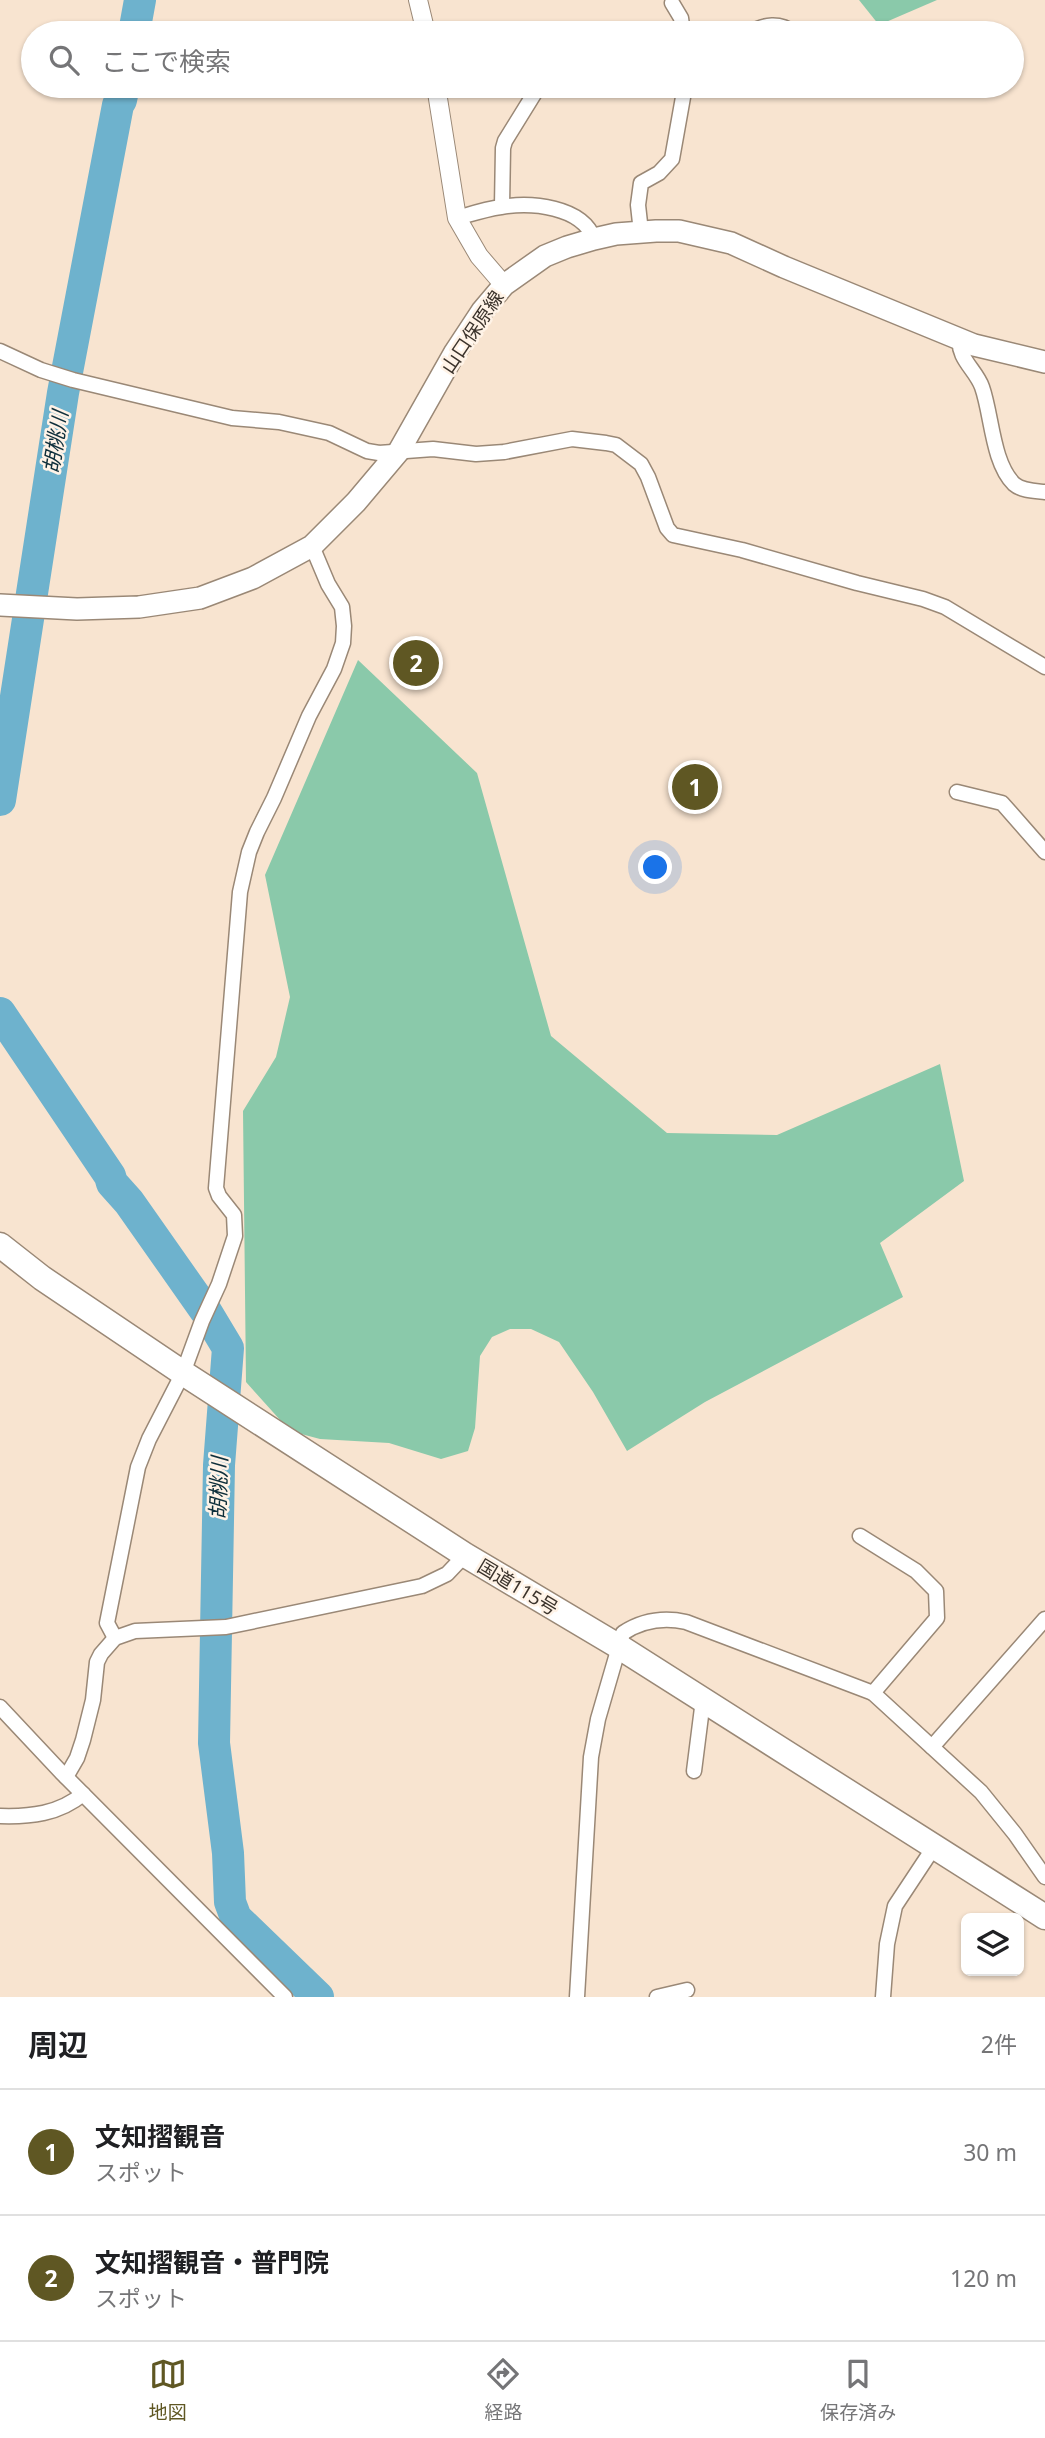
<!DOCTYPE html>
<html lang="ja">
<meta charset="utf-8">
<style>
body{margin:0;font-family:"Noto Sans","Noto Sans JP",sans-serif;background:#f2f2f2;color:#202124}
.controls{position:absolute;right:21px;bottom:21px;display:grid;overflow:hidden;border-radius:10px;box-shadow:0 2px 5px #0004}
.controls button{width:63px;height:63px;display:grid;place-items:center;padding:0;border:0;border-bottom:2px solid #e0e0e0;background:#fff;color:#202124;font:35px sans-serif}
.you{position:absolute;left:656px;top:868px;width:24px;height:24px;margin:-18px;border:5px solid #fff;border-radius:50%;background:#1a73e8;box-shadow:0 0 0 10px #1a73e833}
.badge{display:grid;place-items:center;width:46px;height:46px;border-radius:50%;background:#5f5723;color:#fff;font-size:23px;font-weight:700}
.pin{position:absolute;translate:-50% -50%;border:4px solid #fff;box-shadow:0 2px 7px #0006}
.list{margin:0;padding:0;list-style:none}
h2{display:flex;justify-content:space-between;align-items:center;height:91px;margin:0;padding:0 28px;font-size:30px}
h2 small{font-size:23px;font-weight:400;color:#757577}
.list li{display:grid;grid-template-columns:46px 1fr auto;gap:21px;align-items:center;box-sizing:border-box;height:126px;padding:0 28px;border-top:2px solid #e0e0e0}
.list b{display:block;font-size:26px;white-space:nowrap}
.list p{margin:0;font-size:23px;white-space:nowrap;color:#757577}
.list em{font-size:23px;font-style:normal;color:#757577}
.icon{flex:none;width:38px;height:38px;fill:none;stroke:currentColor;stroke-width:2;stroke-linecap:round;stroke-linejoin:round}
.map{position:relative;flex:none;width:1045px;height:1997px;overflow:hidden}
.search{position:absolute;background:#fff;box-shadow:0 2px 5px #0004;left:21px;right:21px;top:21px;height:77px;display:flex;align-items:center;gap:18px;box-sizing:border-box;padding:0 24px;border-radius:38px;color:#757577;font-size:26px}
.sheet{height:343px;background:#fff}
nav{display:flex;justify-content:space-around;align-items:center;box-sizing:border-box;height:98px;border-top:2px solid #e0e0e0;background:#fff;font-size:19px;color:#757577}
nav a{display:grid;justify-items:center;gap:4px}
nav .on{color:#5f5723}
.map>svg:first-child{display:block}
.forest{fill:#8ac9aa}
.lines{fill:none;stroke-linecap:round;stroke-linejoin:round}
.river{stroke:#6eb2cd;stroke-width:32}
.minor-casing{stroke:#9a8876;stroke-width:17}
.tertiary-casing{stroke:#9a8876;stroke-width:20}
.secondary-casing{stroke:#9a8876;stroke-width:24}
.trunk-casing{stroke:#9a8876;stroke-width:27}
.minor{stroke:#fff;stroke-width:14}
.tertiary{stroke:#fff;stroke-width:18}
.secondary{stroke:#fff;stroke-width:21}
.trunk{stroke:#fff;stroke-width:24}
.labels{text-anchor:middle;stroke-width:5;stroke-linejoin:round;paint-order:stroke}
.street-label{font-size:19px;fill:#3b332c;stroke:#fff3e7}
.water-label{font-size:21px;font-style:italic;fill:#0e2f3b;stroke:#fff3e7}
</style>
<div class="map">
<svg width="1045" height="1997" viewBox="0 0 1045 1997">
<rect width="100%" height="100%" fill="#f8e4d0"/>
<g class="forest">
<polygon points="859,0 937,0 879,25"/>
<polygon points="358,660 477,773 551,1036 667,1133 777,1135 940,1064 964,1181 880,1243 903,1297 705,1402 627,1451 593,1392 559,1342 531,1329 510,1329 492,1337 480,1356 475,1428 468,1451 441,1459 389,1443 320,1439 290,1431 246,1382 243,1111 276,1057 290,997 265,875"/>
</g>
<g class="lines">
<g class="river">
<polyline points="134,33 140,0"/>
<polyline points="0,800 63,393 118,105 121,100 124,86"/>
<polyline points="0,1013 110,1176 112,1183 129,1202 207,1313 228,1348 219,1465 214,1743 228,1853 230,1902 236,1918 318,1997"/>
</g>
<defs>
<g id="minor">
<polyline points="672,3 681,18 683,33"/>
<path d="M749 33C764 24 780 22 794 33"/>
<polyline points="502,206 503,148 505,141 539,86"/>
<path d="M457 218C471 214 486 209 501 207 531 202 582 206 594 239"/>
<polyline points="641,232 638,205 641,183 659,173 672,159 685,86"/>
<path d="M960 339C957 358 976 370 982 387 992 415 992 462 1014 484 1022 491 1035 491 1045 492"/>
<polyline points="0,351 41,370 73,380 232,418 279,422 329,433 367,451 379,453 433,449 476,454 504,452 572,439 606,443 616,445 641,464 648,477 667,528 673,535 742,550 857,583 923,599 945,607 1045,667"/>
<polyline points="957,792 1002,803 1045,852"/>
<polyline points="115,1638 107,1623 138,1467 149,1439 183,1373 202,1321 219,1284 235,1236 234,1215 219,1196 216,1188 240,892 249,852 257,832 274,798 309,716 334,669 343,643 344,626 342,607 328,584 312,546"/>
<polyline points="873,1693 981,1792 1015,1834 1045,1877"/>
<polyline points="0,1707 61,1772 285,1997"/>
<polyline points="932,1747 1045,1619"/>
<polyline points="694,1771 703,1700"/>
<polyline points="66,1777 77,1758 83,1740 93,1700 97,1662 101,1654 115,1638 135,1631 226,1627 422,1586 447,1574 465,1555"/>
<path d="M0 1816C30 1817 59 1814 83 1794"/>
<path d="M577 1997 591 1757 598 1719 623 1633C643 1620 663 1617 686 1622L873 1693 937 1618 936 1591 916 1571 860 1536"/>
<polyline points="657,1997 687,1990"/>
<polyline points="883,1997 887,1944 895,1906 934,1847"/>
</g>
<g id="tertiary">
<polyline points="418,0 426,33"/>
<polyline points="436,86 457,218 479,256 504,285"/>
</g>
<polyline id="secondary" points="0,605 77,609 139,607 200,598 253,578 312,546 356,502 399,451 455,352 482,311 504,285 545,256 567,247 594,239 616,234 656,231 679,231 731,243 784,267 974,345 1045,362"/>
<polyline id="trunk" points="0,1245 42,1278 183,1373 465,1555 618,1646 1045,1917"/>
</defs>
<use href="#minor" class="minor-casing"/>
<use href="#tertiary" class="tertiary-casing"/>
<use href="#secondary" class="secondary-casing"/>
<use href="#trunk" class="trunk-casing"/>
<use href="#minor" class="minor"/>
<use href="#tertiary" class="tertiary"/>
<use href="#secondary" class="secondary"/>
<use href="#trunk" class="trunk"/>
</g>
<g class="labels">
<g class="street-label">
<text transform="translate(472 332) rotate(-56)" y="7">山口保原線</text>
<text transform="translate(518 1587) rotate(31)" y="7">国道115号</text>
</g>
<g class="water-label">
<text transform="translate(56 442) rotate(-81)" y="7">胡桃川</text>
<text transform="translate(219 1488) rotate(-88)" y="7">胡桃川</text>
</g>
</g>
</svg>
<div class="controls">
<button><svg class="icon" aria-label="layers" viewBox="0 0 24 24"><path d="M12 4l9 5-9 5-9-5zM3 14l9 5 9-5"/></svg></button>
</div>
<div class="you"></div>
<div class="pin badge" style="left:695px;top:787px">1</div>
<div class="pin badge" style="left:416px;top:663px">2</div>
<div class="search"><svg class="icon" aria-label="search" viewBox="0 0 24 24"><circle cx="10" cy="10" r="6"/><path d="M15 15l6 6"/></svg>ここで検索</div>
</div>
<section class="sheet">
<h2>周辺<small>2件</small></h2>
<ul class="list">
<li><span class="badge">1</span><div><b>文知摺観音</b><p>スポット</p></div><em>30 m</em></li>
<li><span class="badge">2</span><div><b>文知摺観音・普門院</b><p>スポット</p></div><em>120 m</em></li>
</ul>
</section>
<nav>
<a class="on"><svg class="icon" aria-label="map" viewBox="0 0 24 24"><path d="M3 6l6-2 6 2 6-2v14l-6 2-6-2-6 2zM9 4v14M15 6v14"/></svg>地図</a>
<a><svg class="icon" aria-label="directions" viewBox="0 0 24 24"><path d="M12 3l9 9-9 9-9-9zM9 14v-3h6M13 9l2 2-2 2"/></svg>経路</a>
<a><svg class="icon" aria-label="saved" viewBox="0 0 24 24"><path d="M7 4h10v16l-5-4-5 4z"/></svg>保存済み</a>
</nav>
